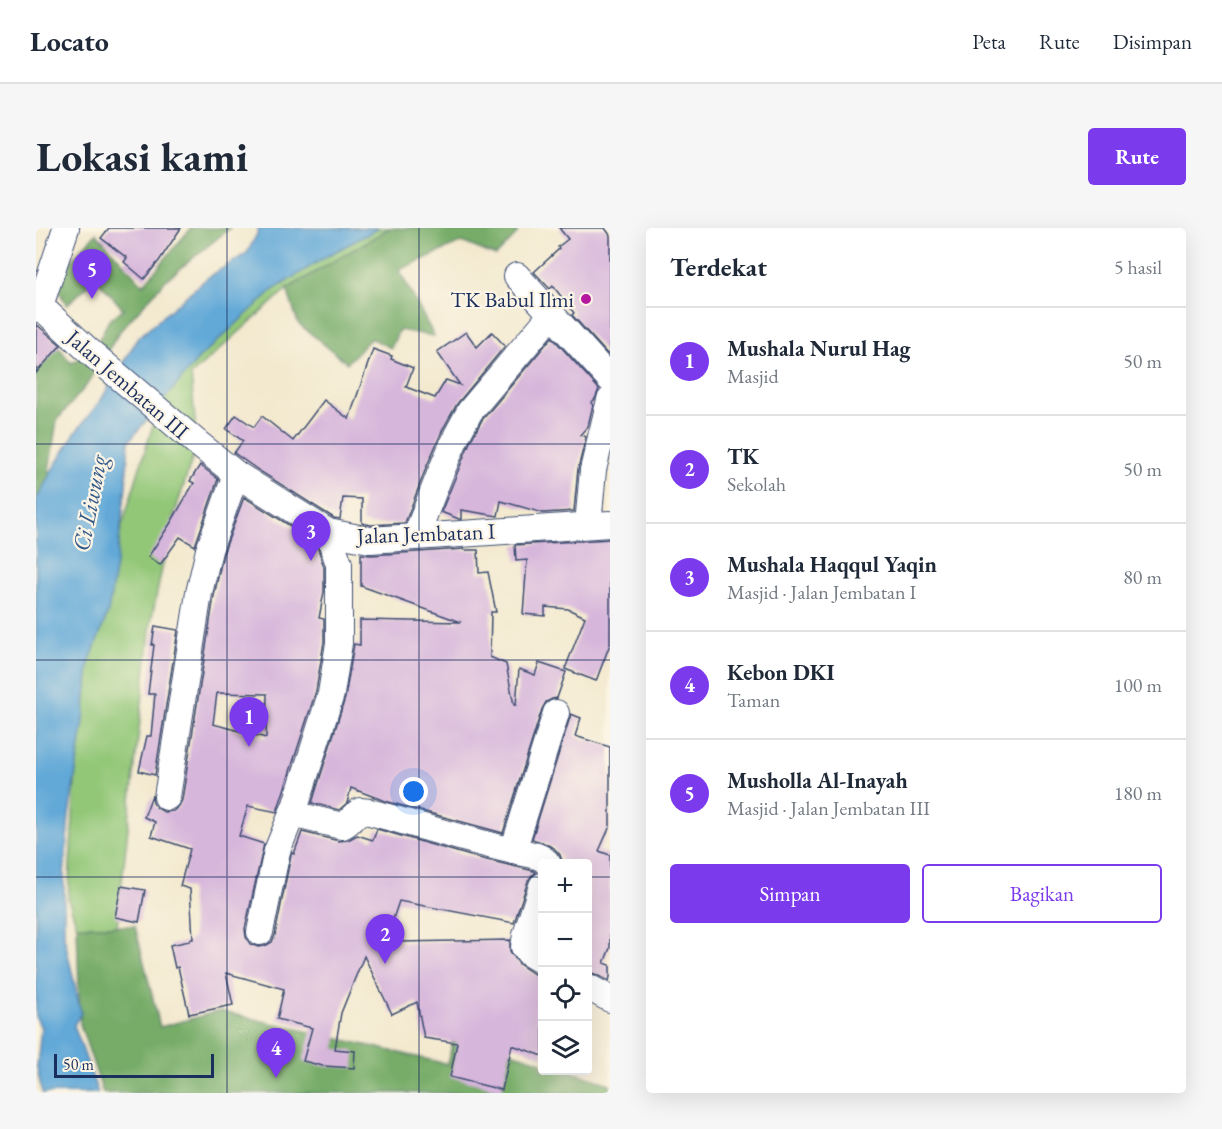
<!DOCTYPE html>
<html lang="id">
<meta charset="utf-8">
<style>
body{margin:0;font-family:"EB Garamond",serif;background:#f6f6f7;color:#1f2937}
.controls{position:absolute;right:18px;bottom:18px;display:grid;overflow:hidden;border-radius:6px;box-shadow:0 6px 24px #0002}
.controls button{width:54px;height:54px;display:grid;place-items:center;padding:0;border:0;border-bottom:2px solid #e0e1e3;background:#fff;color:#1f2937;font:30px sans-serif}
.scale{position:absolute;left:18px;bottom:15px;width:160px;box-sizing:border-box;padding-left:6px;border:3px solid #1b2f5e;border-top:0;font-size:16px;line-height:21px;white-space:nowrap;color:#1b2f5e;-webkit-text-stroke:4px #fcf5e5;paint-order:stroke}
.you{position:absolute;left:378px;top:564px;width:21px;height:21px;margin:-15px;border:4px solid #fff;border-radius:50%;background:#1a73e8;box-shadow:0 0 0 9px #1a73e833}
.badge{display:grid;place-items:center;width:39px;height:39px;border-radius:50%;background:#7c3aed;color:#fff;font-size:20px;font-weight:700}
.pin{position:absolute;translate:-50% -50px;filter:drop-shadow(0 2px 3px #0008)}
.pin::after{content:'';position:absolute;top:32px;width:21px;height:18px;background:inherit;clip-path:polygon(0 0,100% 0,50% 100%)}
.list{margin:0;padding:0;list-style:none}
h2{display:flex;justify-content:space-between;align-items:center;height:78px;margin:0;padding:0 24px;font-size:26px}
h2 small{font-size:20px;font-weight:400;color:#747a83}
.list li{display:grid;grid-template-columns:39px 1fr auto;gap:18px;align-items:center;box-sizing:border-box;height:108px;padding:0 24px;border-top:2px solid #e0e1e3}
.list b{display:block;font-size:22px;white-space:nowrap}
.list p{margin:0;font-size:20px;white-space:nowrap;color:#747a83}
.list em{font-size:20px;font-style:normal;color:#747a83}
.actions{display:flex;gap:12px;padding:18px 24px}
.actions a{flex:1;padding:14px 0;border:2px solid #7c3aed;border-radius:6px;text-align:center;font-size:21px;color:#7c3aed}
.actions .main{background:#7c3aed;color:#fff}
.icon{flex:none;width:33px;height:33px;fill:none;stroke:currentColor;stroke-width:2;stroke-linecap:round;stroke-linejoin:round}
.map{position:relative;flex:none;width:574px;height:865px;overflow:hidden;border-radius:6px}
header{display:flex;align-items:center;gap:36px;box-sizing:border-box;height:84px;padding:0 30px;background:#fff;border-bottom:2px solid #e0e1e3}
header strong{font-size:28px}
nav{display:flex;gap:33px;margin-inline-start:auto;font-size:21px}
.intro{display:flex;align-items:center;justify-content:space-between;box-sizing:border-box;height:144px;padding:0 36px}
h1{margin:0;font-size:42px}
.button{padding:15px 27px;border-radius:6px;background:#7c3aed;color:#fff;font-size:21px;font-weight:700}
main{display:flex;gap:36px;padding:0 36px}
aside{flex:1;background:#fff;border-radius:6px;box-shadow:0 6px 24px #0002}
.map>svg:first-child{display:block}
.green{fill:#93c778;stroke:#577b6b;stroke-width:1.5}
.forest{fill:#76ac68;stroke:#486e63;stroke-width:1.5}
.water{fill:#62a9d8;stroke:#3e6c9b;stroke-width:1.5}
.building{fill:#d7b6db;fill-rule:evenodd}
.lines{fill:none;stroke-linecap:round;stroke-linejoin:round}
.minor-casing{stroke:#3b4b6f;stroke-width:28}
.minor{stroke:#fff;stroke-width:26}
.grid{fill:none;stroke:#1b2f5e;stroke-width:1.5;stroke-opacity:0.55}
.poi-dot{fill:#b5179e;stroke:#fcf5e5;stroke-width:2}
.labels{text-anchor:middle;stroke-width:4.5;stroke-linejoin:round;paint-order:stroke}
.poi-label{font-size:22px;fill:#1b2f5e;stroke:#fcf5e5;text-anchor:end}
.street-label{font-size:22px;fill:#1b2f5e;stroke:#fcf5e5}
.water-label{font-size:24px;font-style:italic;fill:#345a89;stroke:#fcf5e5}
</style>
<header>
<strong>Locato</strong>
<nav><a>Peta</a><a>Rute</a><a>Disimpan</a></nav>
</header>
<div class="intro"><h1>Lokasi kami</h1><a class="button">Rute</a></div>
<main>
<div class="map">
<svg width="574" height="865" viewBox="0 0 574 865">
<rect width="100%" height="100%" fill="#fcf5e5"/>
<filter id="ink" filterUnits="userSpaceOnUse"><feTurbulence type="fractalNoise" baseFrequency=".0167" numOctaves="2"/><feDisplacementMap in="SourceGraphic" scale="12" xChannelSelector="R" yChannelSelector="G"/><feConvolveMatrix kernelMatrix="1 2 1 2 8 2 1 2 1" color-interpolation-filters="sRGB"/></filter>
<filter id="wash" filterUnits="userSpaceOnUse"><feTurbulence type="fractalNoise" baseFrequency=".008" numOctaves="4" result="noise"/><feDisplacementMap in="SourceGraphic" scale="24" xChannelSelector="R" yChannelSelector="G"/><feGaussianBlur stdDeviation="1.35" result="paint"/><feColorMatrix in="noise" values="0 0 0 0 0 0 0 0 0 0 0 0 0 0 0 0 0 1.4 0 .05"/><feComposite in="paint" operator="in"/></filter>
<g filter="url(#wash)">
<rect width="100%" height="100%" fill="#f3e9cf"/>
<polygon class="green" points="299,0 354,0 251,61 155,147 161,216 135,297 115,394 81,698 41,698 32,671 45,455 73,340 124,174 126,142"/>
<g class="forest">
<polygon points="155,0 194,0 130,52 84,103 50,158 21,192 13,243 22,305 0,368 0,138 21,117 35,135 58,121 73,92 87,81 60,50 31,77 17,53 60,5 107,57"/>
<polygon points="354,0 481,0 481,6 460,28 426,14 363,42 398,108 363,102 355,120 335,110 311,135 262,95 251,61"/>
<polygon points="41,698 99,698 124,799 184,783 411,836 419,806 506,834 506,842 533,843 574,856 574,865 67,865 44,796"/>
</g>
<polygon class="water" points="222,0 343,0 291,28 237,62 163,130 93,213 90,258 81,330 72,384 53,435 48,493 33,587 28,647 28,708 45,785 38,797 62,865 6,865 1,839 5,800 0,789 0,273 16,242 39,205 65,172 102,110 171,50 211,25 221,6"/>
<g id="blocks">
<g class="building">
<polygon points="73,0 145,0 123,33 108,51 88,34 91,30 65,10"/>
<polygon points="523,0 569,0 574,7 574,129 536,87 538,85 517,58 514,61 498,44 523,21 522,19 532,11"/>
<polygon points="0,96 25,117 0,145"/>
<polygon points="430,104 441,119 456,104 469,118 421,176 407,201 390,240 369,295 335,297 326,295 326,271 307,270 304,291 298,290 222,242 198,225 207,213 190,201 200,187 218,199 226,188 257,213 288,172 313,191 337,121 356,128 355,131 377,140 370,159 399,170 410,152 424,157 401,124"/>
<polygon points="516,109 563,161 559,171 555,175 557,177 552,198 544,207 550,209 542,241 538,283 507,285 465,273 462,288 425,282 425,291 423,291 405,284 434,214 446,192"/>
<polygon points="164,237 182,251 159,318 144,309 124,337 112,329 134,296 158,255 154,253"/>
<path d="M208 269 280 314 288 339V364L283 390 288 391V414L280 463 241 584 212 578 203 608 228 616 209 701 210 709 214 716 222 719 229 718 236 714 239 707 255 627 256 625 258 626 266 604 303 613 312 612 321 607 337 612 341 601 438 629 498 643 500 645 496 647 492 653 478 695 363 673 351 709 363 710V714L474 712V723L483 736 498 746 507 748V828L476 817 466 862 414 849 421 815 388 810 381 774 356 786 328 728 305 785 299 821 319 823 318 840 287 838 267 833 276 800 241 791 248 761 190 745 197 777 153 786 142 739 139 740 134 717 154 713V711H157L154 661 144 658 154 621 115 608 119 594 108 589 116 567 117 575 121 580 128 584 137 583 143 578 146 572 178 368 187 326ZM181 465 231 466 230 510 177 496Z"/>
<polygon points="574,311 574,416 560,453 529,441 549,389 532,381 509,379 509,388 487,386 491,332 480,333 479,317"/>
<polygon points="428,321 428,322 442,322 443,345 452,344 460,384 455,384 454,429 470,436 478,477 480,477 483,441 499,447 503,435 530,444 521,470 516,471 510,474 506,481 467,605 349,573 315,560 311,575 303,582 276,575 309,470 318,416 324,417 324,392 425,394 325,358 325,326 335,327"/>
<polygon points="119,398 142,402 119,547 103,543 111,508 115,508 119,466 112,466 118,417 116,417"/>
<polygon points="535,486 545,490 539,508 574,519 574,598 563,623 574,627 574,720 568,735 574,737 574,749 573,753 559,746 552,744 552,636 527,636 524,627 518,620 508,615 496,611"/>
<polygon points="85,658 109,662 103,694 79,689"/>
</g>
</g>
</g>
<g filter="url(#ink)">
<use href="#blocks" fill-opacity="0" stroke="#3b4b6f" stroke-width="1.5"/>
<g class="lines">
<defs>
<g id="minor">
<polyline points="481,48 574,151"/>
<polyline points="4,78 54,124 160,214 200,246 292,304 334,312 574,296"/>
<polyline points="0,81 4,78 30,0"/>
<polyline points="552,297 557,242 574,172"/>
<polyline points="380,308 404,246 421,207 434,183 516,86"/>
<polyline points="131,569 163,365 173,322 200,246"/>
<path d="M256 586 306 598C314 595 317 588 324 583L334 584C382 597 430 612 478 623 489 626 506 626 512 636"/>
<polyline points="477,623 520,485"/>
<polyline points="506,658 490,707 488,719 494,726 506,733"/>
<polyline points="224,704 241,623 260,576 295,466 303,415 303,336 292,304"/>
<polyline points="552,759 574,771"/>
</g>
</defs>
<use href="#minor" class="minor-casing"/>
<use href="#minor" class="minor"/>
</g>
</g>
<path class="grid" d="M191 0V865M383 0V865M0 216H574M0 432H574M0 649H506M552 649H574"/>
<circle class="poi-dot" cx="550" cy="71" r="6"/>
<g class="labels">
<g class="poi-label">
<text x="538" y="79">TK Babul Ilmi</text>
</g>
<g class="street-label">
<text transform="translate(92 156) rotate(41)" y="8">Jalan Jembatan III</text>
<text transform="translate(390 305) rotate(-2)" y="8">Jalan Jembatan I</text>
</g>
<g class="water-label">
<text transform="translate(54 275) rotate(-79)" y="8">Ci Liwung</text>
</g>
</g>
</svg>
<div class="controls">
<button>+</button>
<button>−</button>
<button><svg class="icon" aria-label="locate" viewBox="0 0 24 24"><circle cx="12" cy="12" r="6"/><path d="M12 2v4M12 18v4M2 12h4M18 12h4"/></svg></button>
<button><svg class="icon" aria-label="layers" viewBox="0 0 24 24"><path d="M12 4l9 5-9 5-9-5zM3 14l9 5 9-5"/></svg></button>
</div>
<div class="scale">50 m</div>
<div class="you"></div>
<div class="pin badge" style="left:213px;top:519px">1</div>
<div class="pin badge" style="left:349px;top:736px">2</div>
<div class="pin badge" style="left:275px;top:333px">3</div>
<div class="pin badge" style="left:240px;top:850px">4</div>
<div class="pin badge" style="left:56px;top:71px">5</div>
</div>
<aside>
<h2>Terdekat<small>5 hasil</small></h2>
<ul class="list">
<li><span class="badge">1</span><div><b>Mushala Nurul Hag</b><p>Masjid</p></div><em>50 m</em></li>
<li><span class="badge">2</span><div><b>TK</b><p>Sekolah</p></div><em>50 m</em></li>
<li><span class="badge">3</span><div><b>Mushala Haqqul Yaqin</b><p>Masjid · Jalan Jembatan I</p></div><em>80 m</em></li>
<li><span class="badge">4</span><div><b>Kebon DKI</b><p>Taman</p></div><em>100 m</em></li>
<li><span class="badge">5</span><div><b>Musholla Al-Inayah</b><p>Masjid · Jalan Jembatan III</p></div><em>180 m</em></li>
</ul>
<div class="actions"><a class="main">Simpan</a><a>Bagikan</a></div>
</aside>
</main>
